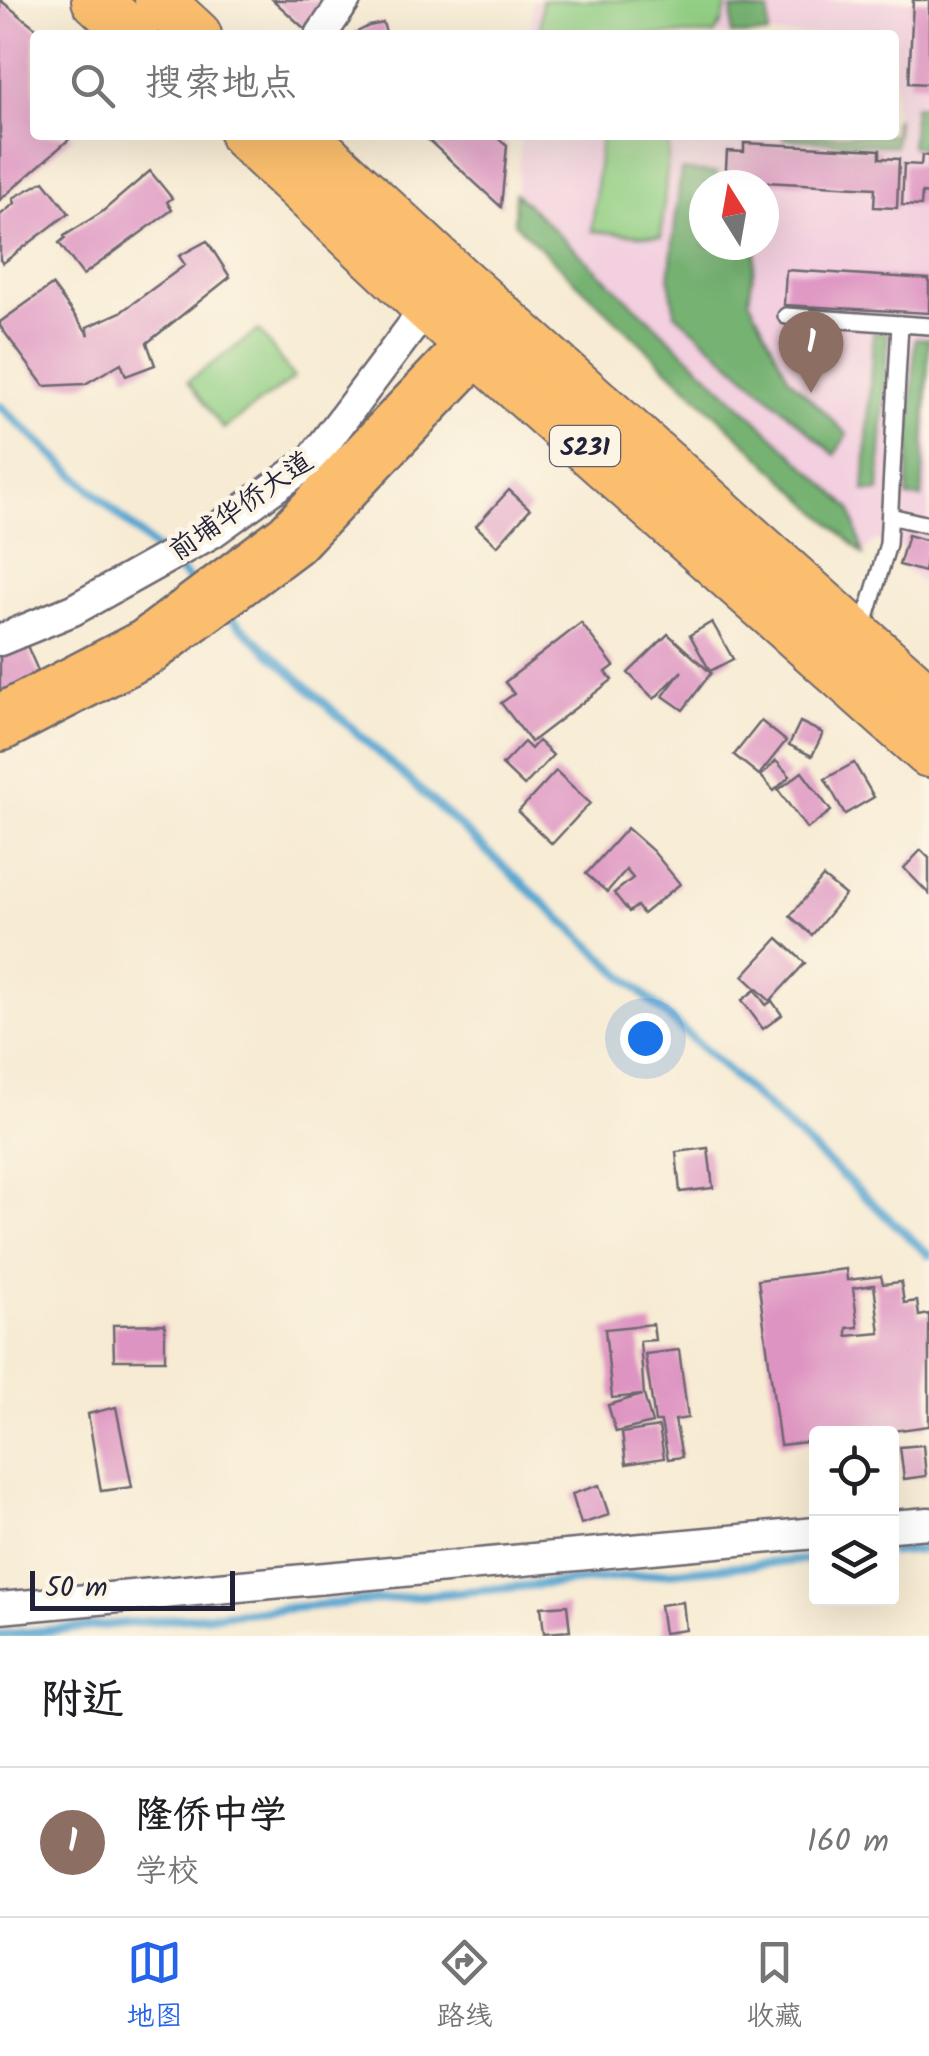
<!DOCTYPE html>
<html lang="zh">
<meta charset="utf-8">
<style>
body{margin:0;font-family:Kalam,"LXGW WenKai TC",sans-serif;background:#f2f2f2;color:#202124}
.controls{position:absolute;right:30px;bottom:30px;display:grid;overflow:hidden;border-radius:10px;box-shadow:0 10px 40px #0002}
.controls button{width:90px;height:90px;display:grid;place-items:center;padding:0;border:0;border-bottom:2px solid #e0e0e0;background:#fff;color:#202124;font:50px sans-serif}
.compass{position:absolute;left:689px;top:170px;width:90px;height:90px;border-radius:50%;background:#fff;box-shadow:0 10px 40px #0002;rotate:349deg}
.scale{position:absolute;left:30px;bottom:25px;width:205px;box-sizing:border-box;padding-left:10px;border:5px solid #22223b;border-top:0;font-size:28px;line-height:35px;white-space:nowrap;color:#22223b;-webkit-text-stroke:8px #fcf5e5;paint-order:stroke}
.you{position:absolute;left:645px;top:1038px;width:35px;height:35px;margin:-25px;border:8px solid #fff;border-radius:50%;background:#1a73e8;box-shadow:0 0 0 15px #1a73e833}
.badge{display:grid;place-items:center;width:65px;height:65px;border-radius:50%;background:#2563eb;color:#fff;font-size:32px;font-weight:700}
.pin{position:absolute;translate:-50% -82px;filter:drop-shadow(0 2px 5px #0008)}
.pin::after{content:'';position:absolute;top:52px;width:35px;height:30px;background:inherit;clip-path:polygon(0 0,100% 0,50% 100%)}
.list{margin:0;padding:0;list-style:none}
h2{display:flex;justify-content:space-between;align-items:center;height:130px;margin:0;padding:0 40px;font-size:42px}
h2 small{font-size:32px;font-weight:400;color:#757577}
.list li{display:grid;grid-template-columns:65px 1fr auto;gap:30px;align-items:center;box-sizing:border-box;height:150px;padding:0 40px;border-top:2px solid #e0e0e0}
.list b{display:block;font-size:38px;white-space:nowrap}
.list p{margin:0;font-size:32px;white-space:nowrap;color:#757577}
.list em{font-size:32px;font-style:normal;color:#757577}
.icon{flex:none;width:55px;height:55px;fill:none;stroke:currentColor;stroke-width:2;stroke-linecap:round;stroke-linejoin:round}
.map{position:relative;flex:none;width:929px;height:1636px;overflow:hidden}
.search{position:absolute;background:#fff;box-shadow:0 10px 40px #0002;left:30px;right:30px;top:30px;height:110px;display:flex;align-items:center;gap:25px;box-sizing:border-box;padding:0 35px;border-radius:10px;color:#757577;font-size:38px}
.sheet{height:280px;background:#fff}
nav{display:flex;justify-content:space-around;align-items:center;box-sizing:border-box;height:140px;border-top:2px solid #e0e0e0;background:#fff;font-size:28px;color:#757577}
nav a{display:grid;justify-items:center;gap:5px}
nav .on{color:#2563eb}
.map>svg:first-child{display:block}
.built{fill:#f3cfdf;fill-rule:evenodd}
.green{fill:#93cf84;stroke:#5a7860;stroke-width:2.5}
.forest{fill:#76b272;stroke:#4c6a56;stroke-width:2.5}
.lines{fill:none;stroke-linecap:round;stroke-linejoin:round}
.stream{stroke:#56a5d0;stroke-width:9}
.building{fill:#de94c2;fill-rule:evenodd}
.lane-casing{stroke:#6d6870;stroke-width:20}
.street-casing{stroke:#6d6870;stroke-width:35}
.primary-casing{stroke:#6d6870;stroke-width:52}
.highway-casing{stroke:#6d6870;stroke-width:60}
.lane{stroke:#fff;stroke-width:15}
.street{stroke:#fff;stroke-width:30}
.primary{stroke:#fabe6e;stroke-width:48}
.highway{stroke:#fabe6e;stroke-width:55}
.labels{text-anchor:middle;stroke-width:9;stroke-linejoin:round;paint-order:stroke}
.shield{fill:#fcf5e5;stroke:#63616e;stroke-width:2.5}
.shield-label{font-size:25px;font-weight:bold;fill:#22223b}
.street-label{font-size:28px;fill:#22223b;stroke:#fcf5e5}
</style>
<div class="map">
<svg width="929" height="1636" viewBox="0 0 929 1636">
<rect width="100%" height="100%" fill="#fcf5e5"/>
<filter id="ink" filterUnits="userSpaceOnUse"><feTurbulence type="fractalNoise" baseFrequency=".01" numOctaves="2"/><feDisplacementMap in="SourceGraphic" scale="20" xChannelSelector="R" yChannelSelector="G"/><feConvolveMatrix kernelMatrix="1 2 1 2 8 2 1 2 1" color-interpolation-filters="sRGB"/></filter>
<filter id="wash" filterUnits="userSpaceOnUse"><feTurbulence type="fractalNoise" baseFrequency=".0048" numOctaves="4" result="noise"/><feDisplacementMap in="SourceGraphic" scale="40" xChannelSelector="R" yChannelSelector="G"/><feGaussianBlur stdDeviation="2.25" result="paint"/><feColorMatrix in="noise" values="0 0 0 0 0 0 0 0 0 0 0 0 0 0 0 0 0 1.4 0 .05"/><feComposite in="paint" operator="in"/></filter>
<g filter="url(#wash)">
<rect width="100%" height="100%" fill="#f7ebd3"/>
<path class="built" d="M533 0H929V589L899 565 903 548 875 540 863 554 514 223 521 135H894V35H530ZM704 185H764V245H704Z"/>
<g class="green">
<polygon points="542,0 728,0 722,23 714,35 540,35"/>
<polygon points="601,135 670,135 661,237 592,231"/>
<polygon points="259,330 294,378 223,429 188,381"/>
</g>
<g class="forest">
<polygon points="732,9 769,11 768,35 731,35"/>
<polygon points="914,106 929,107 929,148 911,146"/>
<polygon points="894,119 897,119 895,146 784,139 784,135 894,135"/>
<polygon points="681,170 717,173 716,185 704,185 704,245 757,245 749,299 789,378 847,434 835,455 675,313 669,279"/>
<polygon points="515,193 851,509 863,554 514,223"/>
<polygon points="873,333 888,334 879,492 864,491"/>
<polygon points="915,338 929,339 922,498 907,497"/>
</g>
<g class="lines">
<g class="stream">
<polyline points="0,406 197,587"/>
<polyline points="226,613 929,1255"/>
<polyline points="892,1552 929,1549"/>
<polyline points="0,1635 816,1559"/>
</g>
</g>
<g id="blocks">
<g class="building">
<polygon points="0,0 45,35 35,35 35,135 74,135 0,200"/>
<polygon points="273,0 341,0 306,30"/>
<polygon points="913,0 929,0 929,84 909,83"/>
<polygon points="383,23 387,35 351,35 369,26"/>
<polygon points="423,135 494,135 507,146 501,207"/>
<polygon points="744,143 880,150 880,158 899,159 897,208 874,207 875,188 745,181 744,185 725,185 727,151 744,152"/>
<polygon points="922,155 929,156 929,194 922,193 921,206 902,205 904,164 921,165"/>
<polygon points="150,171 172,198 167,202 172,210 83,275 59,243 65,238 64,236 102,212"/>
<polygon points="44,181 69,213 3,263 0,260 0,215 15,203 13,198"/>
<polygon points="207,241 230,277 147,343 155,365 126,376 121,363 85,384 44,386 0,326 0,322 52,285 89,335 87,327 121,312 185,265 179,256"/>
<polygon points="786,270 929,279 929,313 784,305"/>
<polygon points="509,490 530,509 497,546 476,526"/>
<polygon points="908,535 929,541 924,572 899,565"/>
<polygon points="712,622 733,659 710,671 690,635"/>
<polygon points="581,623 614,666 606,672 612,680 531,742 501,703 514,694 505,682"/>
<polygon points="18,625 57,714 0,739 0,633"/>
<polygon points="668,634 711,673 683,710 663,696 682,671 654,699 628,673"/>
<polygon points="761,721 786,741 759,775 734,755"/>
<polygon points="800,722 823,733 812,756 789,745"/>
<polygon points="538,741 553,755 524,786 502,765 524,742 531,749"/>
<polygon points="776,761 790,776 774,791 761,776"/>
<polygon points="854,763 874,797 845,814 825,779"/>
<polygon points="556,771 590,803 552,844 518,812"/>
<polygon points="802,772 831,811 807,829 778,790"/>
<polygon points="627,828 653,851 680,884 643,914 637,906 629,912 614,893 633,878 626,870 607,892 586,874"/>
<polygon points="921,850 929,858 929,894 904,868"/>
<polygon points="823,877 845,895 812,935 790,916"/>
<polygon points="778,938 805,963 770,1001 743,976"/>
<polygon points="755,990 766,1005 772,1001 782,1015 763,1029 742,1000"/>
<polygon points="708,1148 713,1188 680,1192 676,1152"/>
<path d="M846 1269 847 1280 881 1276 883 1284 901 1282 904 1303 917 1301 919 1316 929 1314V1426L871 1434H816V1441L780 1445 758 1280ZM874 1285 880 1333 847 1336V1328L858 1327 853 1288Z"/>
<polygon points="165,1324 165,1360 114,1360 113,1325"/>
<polygon points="653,1324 655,1340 640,1341 644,1395 652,1423 616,1432 608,1405 642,1395 612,1398 605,1329"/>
<polygon points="679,1350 688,1418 675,1420 682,1457 668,1459 661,1422 655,1422 645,1354"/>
<polygon points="116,1407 132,1487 101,1491 88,1414"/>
<polygon points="659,1427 664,1458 626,1464 622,1433"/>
<polygon points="923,1445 926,1476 904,1479 900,1447"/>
<polygon points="599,1485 609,1515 581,1524 572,1494"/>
<polygon points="683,1602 686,1630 664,1633 660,1605"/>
<polygon points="567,1605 570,1631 544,1633 541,1607"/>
</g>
</g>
</g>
<g filter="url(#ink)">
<use href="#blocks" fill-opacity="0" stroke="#6d6870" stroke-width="2.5"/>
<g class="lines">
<defs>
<g id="lane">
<polyline points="786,316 929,326"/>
<polyline points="890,516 929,525"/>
<polyline points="863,628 888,544 900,324"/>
</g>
<g id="street">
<polyline points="321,35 345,0"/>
<polyline points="0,640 73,610 211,533 311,461 427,307"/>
<polyline points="892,1526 929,1523"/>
<polyline points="0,1608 816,1533"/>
</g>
<g id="primary">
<polyline points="96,0 134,35"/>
<polyline points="159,0 197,35"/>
<polyline points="244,135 427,307 929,753"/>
<polyline points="303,135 456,277 929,699"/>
</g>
<polyline id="highway" points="0,723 147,647 291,539 474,347"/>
</defs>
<use href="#lane" class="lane-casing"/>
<use href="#street" class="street-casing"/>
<use href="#primary" class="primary-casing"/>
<use href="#highway" class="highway-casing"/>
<use href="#lane" class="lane"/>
<use href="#street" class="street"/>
<use href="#primary" class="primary"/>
<use href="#highway" class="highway"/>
</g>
</g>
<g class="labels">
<rect class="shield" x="550" y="426" width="70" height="40" rx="8"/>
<g class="shield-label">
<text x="585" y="455">S231</text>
</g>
<g class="street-label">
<text transform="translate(240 505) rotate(-35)" y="10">前埔华侨大道</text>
</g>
</g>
</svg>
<div class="controls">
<button><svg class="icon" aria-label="locate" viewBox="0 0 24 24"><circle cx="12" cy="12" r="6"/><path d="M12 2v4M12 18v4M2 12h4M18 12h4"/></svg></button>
<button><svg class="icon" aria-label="layers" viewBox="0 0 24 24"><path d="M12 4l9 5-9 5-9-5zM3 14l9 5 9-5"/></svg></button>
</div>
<svg class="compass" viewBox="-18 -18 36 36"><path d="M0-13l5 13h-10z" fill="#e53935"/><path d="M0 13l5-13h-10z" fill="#757577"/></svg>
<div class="scale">50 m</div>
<div class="you"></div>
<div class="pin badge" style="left:811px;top:393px;background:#8d6e63">1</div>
<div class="search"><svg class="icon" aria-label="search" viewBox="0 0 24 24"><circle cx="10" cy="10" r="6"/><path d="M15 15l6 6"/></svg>搜索地点</div>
</div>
<section class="sheet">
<h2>附近<small></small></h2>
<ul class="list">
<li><span class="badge" style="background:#8d6e63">1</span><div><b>隆侨中学</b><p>学校</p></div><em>160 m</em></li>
</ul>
</section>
<nav>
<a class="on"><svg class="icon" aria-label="map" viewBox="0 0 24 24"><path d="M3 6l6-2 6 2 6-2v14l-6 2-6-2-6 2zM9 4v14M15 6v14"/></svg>地图</a>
<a><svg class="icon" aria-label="directions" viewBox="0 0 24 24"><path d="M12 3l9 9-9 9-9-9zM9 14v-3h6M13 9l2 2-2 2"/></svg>路线</a>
<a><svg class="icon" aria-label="saved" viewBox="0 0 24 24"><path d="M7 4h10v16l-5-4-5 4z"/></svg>收藏</a>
</nav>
